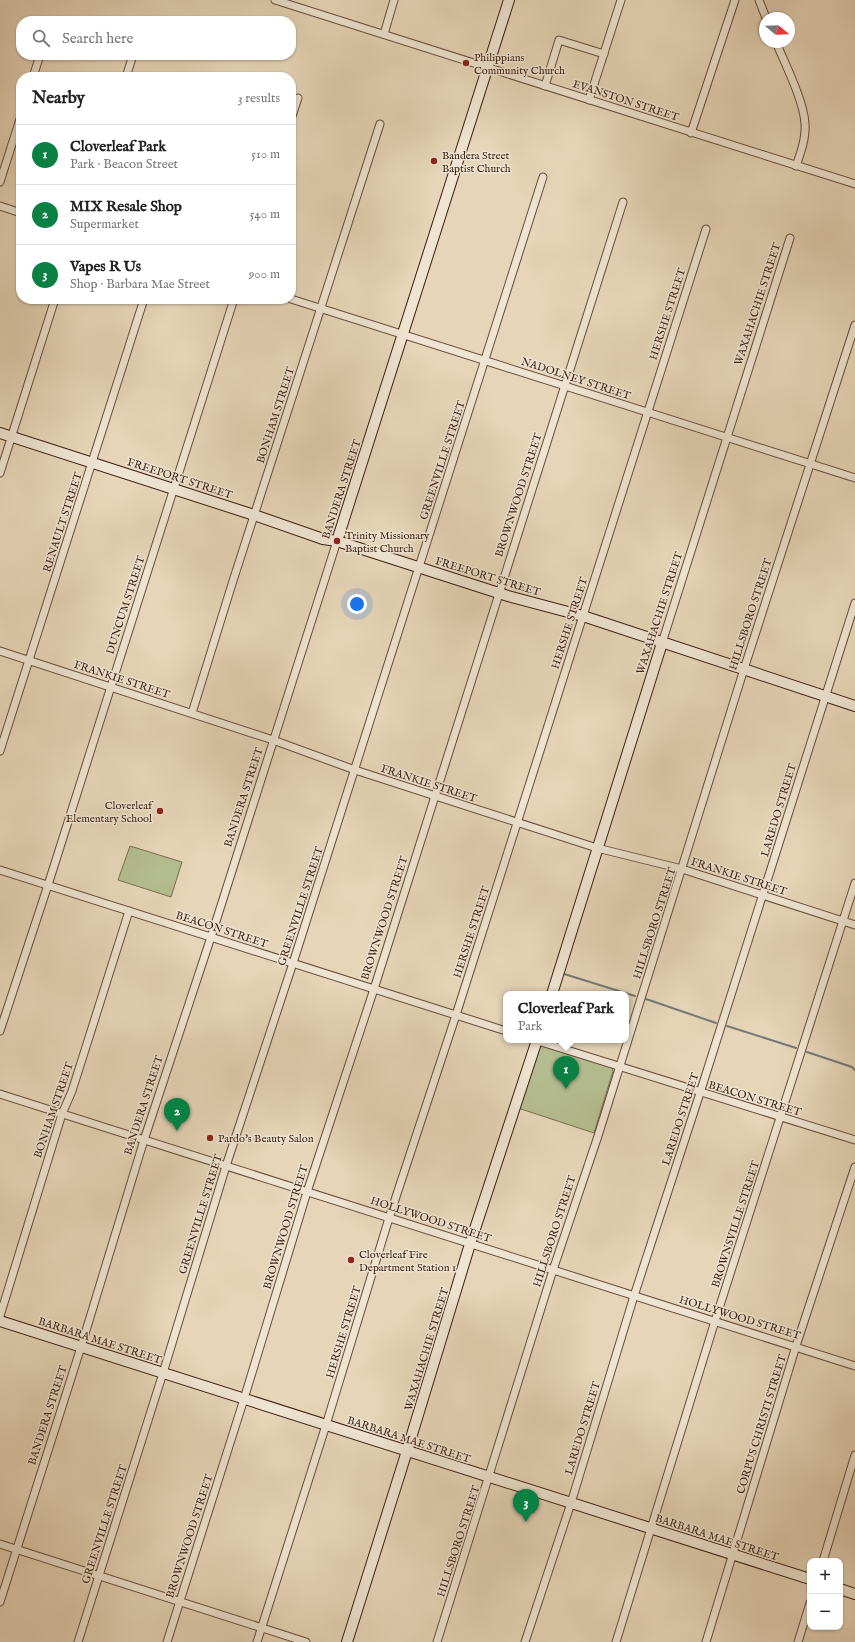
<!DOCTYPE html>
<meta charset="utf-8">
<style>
body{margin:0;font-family:"IM FELL English",serif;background:#f6f6f6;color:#222}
.controls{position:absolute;right:12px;bottom:12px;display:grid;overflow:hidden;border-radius:8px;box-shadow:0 1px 3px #0004}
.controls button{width:36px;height:36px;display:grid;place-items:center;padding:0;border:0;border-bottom:1px solid #e0e0e0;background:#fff;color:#222;font:20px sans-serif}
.compass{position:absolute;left:759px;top:12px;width:36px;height:36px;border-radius:50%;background:#fff;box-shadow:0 1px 3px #0004;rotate:109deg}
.you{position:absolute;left:357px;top:604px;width:14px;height:14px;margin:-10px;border:3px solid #fff;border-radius:50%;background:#1a73e8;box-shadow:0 0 0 6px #1a73e833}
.badge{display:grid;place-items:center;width:26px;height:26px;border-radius:50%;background:#0b8043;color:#fff;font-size:13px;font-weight:700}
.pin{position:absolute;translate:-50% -33px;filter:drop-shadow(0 1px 2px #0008)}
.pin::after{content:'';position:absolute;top:21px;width:14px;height:12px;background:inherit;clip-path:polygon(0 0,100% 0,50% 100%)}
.popup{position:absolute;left:503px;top:991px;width:126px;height:52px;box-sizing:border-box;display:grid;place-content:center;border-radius:8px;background:#fff;filter:drop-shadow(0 1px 3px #0005);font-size:13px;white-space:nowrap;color:#767676}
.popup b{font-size:15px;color:#222}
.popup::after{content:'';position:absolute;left:50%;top:100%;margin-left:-8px;border:8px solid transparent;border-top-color:#fff}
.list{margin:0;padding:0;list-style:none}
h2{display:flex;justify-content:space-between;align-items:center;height:52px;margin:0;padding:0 16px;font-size:17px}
h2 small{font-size:13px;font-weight:400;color:#767676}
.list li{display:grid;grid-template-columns:26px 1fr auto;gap:12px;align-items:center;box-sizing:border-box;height:60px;padding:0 16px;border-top:1px solid #e0e0e0}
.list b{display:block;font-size:15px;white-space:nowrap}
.list p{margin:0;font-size:13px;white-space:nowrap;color:#767676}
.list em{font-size:13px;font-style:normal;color:#767676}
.icon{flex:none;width:22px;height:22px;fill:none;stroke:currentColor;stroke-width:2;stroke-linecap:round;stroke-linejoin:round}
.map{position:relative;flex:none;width:855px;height:1642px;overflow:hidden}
.search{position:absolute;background:#fff;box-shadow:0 1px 3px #0004;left:16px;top:16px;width:280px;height:44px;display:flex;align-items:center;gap:10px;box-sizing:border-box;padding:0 14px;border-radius:16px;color:#767676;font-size:15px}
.panel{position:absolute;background:#fff;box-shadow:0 1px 3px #0004;left:16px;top:72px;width:280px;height:232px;border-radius:16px}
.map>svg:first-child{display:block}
.green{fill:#b4bd90;stroke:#796e50}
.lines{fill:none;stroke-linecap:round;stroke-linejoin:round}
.stream{stroke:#777977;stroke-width:2}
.street-casing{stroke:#684c3b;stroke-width:9}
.secondary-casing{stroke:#3e1e11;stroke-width:12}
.street{stroke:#efe4d1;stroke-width:7}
.secondary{stroke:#efe4d1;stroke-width:10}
.poi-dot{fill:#8f2418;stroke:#efe4d1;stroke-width:1.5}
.labels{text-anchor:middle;stroke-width:3;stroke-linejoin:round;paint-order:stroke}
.poi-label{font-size:11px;fill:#3e1e11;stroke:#efe4d1;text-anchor:start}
.street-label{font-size:11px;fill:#3e1e11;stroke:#efe4d1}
</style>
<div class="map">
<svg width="855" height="1642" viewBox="0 0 855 1642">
<rect width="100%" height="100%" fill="#e6d5b8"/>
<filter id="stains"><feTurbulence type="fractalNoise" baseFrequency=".005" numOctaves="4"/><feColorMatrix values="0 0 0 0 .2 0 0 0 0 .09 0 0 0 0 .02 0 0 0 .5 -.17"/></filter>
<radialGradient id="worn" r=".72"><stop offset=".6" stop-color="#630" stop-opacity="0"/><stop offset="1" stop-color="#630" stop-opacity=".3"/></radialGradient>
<g class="green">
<polygon points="130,846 182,862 171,897 118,880"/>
<polygon points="540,1043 611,1066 613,1071 594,1133 518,1108"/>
</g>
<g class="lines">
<g class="stream">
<polyline points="561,973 635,996"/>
<polyline points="646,999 716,1023"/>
<polyline points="727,1026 796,1048"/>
<polyline points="807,1052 852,1067 855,1070"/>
</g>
<defs>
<g id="street">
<polyline points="275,0 855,184"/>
<polyline points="759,0 766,18"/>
<polyline points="384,34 394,0"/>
<path d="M776 42C785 64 804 101 805 124 806 138 801 152 796 166"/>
<polyline points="33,77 40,55"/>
<polyline points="126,77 133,55"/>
<polyline points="545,86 559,40 604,54"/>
<polyline points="589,100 621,0"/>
<polyline points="291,119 298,98"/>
<polyline points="691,133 735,0"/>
<polyline points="0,182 21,116"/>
<polyline points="0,206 21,213"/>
<polyline points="291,299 855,478"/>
<polyline points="0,473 55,299"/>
<polyline points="662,643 790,238"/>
<polyline points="0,651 273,740 355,770 597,848 682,869 855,925"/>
<polyline points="192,713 232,584 380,124"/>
<polyline points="0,751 144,299"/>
<polyline points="0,870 506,1031"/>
<polyline points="0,1031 48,885 234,299"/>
<polyline points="535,1040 855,1140"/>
<polyline points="0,1094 855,1366"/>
<polyline points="0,1316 62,1114 72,1091 129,911"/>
<polyline points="0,1544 306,1642"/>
<polyline points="823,1561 855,1455"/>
<polyline points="0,1602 81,1347 144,1140 211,937 337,541"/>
<polyline points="78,1642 163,1373 226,1166 293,963 543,177"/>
<polyline points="167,1642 244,1399 307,1192 374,989 623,202"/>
<polyline points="257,1642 326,1425 389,1218 456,1015 706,229"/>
<polyline points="437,1642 553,1270 598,1136 744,669 855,325"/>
<polyline points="525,1642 571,1503 634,1296 700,1093 855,603"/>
<polyline points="616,1642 715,1321 855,883"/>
<polyline points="706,1642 796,1346 855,1167"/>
<polyline points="798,1642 810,1603"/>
</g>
<g id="secondary">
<polyline points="0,433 254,515 323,539 337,541 508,596 583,616 855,706"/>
<polyline points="337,541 509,0"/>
<polyline points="552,994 662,643"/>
<polyline points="0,1321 810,1579"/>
<polyline points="840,1589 855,1594"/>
<polyline points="347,1642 407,1451 470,1244 537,1040"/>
</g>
</defs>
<use href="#street" class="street-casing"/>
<use href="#secondary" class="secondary-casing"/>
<use href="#street" class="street"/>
<use href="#secondary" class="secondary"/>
</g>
<g class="poi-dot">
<circle cx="466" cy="63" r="4"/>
<circle cx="434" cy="161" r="4"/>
<circle cx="337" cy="541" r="4"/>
<circle cx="160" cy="811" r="4"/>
<circle cx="210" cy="1138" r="4"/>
<circle cx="351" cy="1260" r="4"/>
</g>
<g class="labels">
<g class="poi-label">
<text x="474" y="61">Philippians<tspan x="474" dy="13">Community Church</tspan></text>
<text x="442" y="159">Bandera Street<tspan x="442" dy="13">Baptist Church</tspan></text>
<text x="345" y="539">Trinity Missionary<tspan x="345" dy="13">Baptist Church</tspan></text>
<text x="152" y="809" text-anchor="end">Cloverleaf<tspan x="152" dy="13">Elementary School</tspan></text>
<text x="218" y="1142">Pardo's Beauty Salon</text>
<text x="359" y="1258">Cloverleaf Fire<tspan x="359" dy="13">Department Station 1</tspan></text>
</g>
<g class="street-label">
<text transform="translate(626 100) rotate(18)" y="4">EVANSTON STREET</text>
<text transform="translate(757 304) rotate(-72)" y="4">WAXAHACHIE STREET</text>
<text transform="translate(667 314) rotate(-72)" y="4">HERSHE STREET</text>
<text transform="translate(576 378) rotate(18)" y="4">NADOLNEY STREET</text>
<text transform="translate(275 415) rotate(-72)" y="4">BONHAM STREET</text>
<text transform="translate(442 460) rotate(-72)" y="4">GREENVILLE STREET</text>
<text transform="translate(180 478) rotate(18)" y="4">FREEPORT STREET</text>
<text transform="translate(341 489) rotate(-72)" y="4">BANDERA STREET</text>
<text transform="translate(518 495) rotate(-72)" y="4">BROWNWOOD STREET</text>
<text transform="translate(62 522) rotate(-72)" y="4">RENAULT STREET</text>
<text transform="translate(488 576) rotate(17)" y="4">FREEPORT STREET</text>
<text transform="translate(125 605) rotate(-72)" y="4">DUNCUM STREET</text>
<text transform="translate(659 613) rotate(-72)" y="4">WAXAHACHIE STREET</text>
<text transform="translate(750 614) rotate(-72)" y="4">HILLSBORO STREET</text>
<text transform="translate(569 623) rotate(-72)" y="4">HERSHE STREET</text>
<text transform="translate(122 679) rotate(18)" y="4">FRANKIE STREET</text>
<text transform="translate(429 783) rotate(18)" y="4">FRANKIE STREET</text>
<text transform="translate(243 797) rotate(-72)" y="4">BANDERA STREET</text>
<text transform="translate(778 810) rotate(-73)" y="4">LAREDO STREET</text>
<text transform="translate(739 876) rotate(18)" y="4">FRANKIE STREET</text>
<text transform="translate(300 906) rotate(-72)" y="4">GREENVILLE STREET</text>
<text transform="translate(384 918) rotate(-72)" y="4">BROWNWOOD STREET</text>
<text transform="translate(654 923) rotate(-72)" y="4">HILLSBORO STREET</text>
<text transform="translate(222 929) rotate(18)" y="4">BEACON STREET</text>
<text transform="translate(471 932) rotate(-72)" y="4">HERSHE STREET</text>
<text transform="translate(755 1098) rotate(17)" y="4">BEACON STREET</text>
<text transform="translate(143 1105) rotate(-72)" y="4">BANDERA STREET</text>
<text transform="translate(53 1110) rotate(-71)" y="4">BONHAM STREET</text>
<text transform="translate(680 1119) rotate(-72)" y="4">LAREDO STREET</text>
<text transform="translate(200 1214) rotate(-73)" y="4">GREENVILLE STREET</text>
<text transform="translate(431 1219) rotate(18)" y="4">HOLLYWOOD STREET</text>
<text transform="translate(735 1224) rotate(-72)" y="4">BROWNSVILLE STREET</text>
<text transform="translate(285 1227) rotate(-73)" y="4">BROWNWOOD STREET</text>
<text transform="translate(554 1231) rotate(-72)" y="4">HILLSBORO STREET</text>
<text transform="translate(740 1317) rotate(17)" y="4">HOLLYWOOD STREET</text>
<text transform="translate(343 1332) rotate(-73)" y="4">HERSHE STREET</text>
<text transform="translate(100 1340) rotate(18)" y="4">BARBARA MAE STREET</text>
<text transform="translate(426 1349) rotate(-73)" y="4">WAXAHACHIE STREET</text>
<text transform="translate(47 1415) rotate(-72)" y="4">BANDERA STREET</text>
<text transform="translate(761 1424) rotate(-73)" y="4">CORPUS CHRISTI STREET</text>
<text transform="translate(582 1428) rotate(-73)" y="4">LAREDO STREET</text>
<text transform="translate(409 1439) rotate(18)" y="4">BARBARA MAE STREET</text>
<text transform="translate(104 1524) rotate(-72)" y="4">GREENVILLE STREET</text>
<text transform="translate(189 1536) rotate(-72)" y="4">BROWNWOOD STREET</text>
<text transform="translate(717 1537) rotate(18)" y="4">BARBARA MAE STREET</text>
<text transform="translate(458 1541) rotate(-72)" y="4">HILLSBORO STREET</text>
</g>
</g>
<rect width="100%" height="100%" filter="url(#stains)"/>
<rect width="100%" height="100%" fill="url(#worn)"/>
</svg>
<div class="controls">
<button>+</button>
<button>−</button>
</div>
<svg class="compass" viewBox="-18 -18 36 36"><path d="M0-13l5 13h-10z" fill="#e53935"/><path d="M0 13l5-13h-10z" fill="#767676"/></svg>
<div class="you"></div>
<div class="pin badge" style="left:566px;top:1089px">1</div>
<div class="popup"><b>Cloverleaf Park</b>Park</div>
<div class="pin badge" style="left:177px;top:1131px">2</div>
<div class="pin badge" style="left:526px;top:1522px">3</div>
<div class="search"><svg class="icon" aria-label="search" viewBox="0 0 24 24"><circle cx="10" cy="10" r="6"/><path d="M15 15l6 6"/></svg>Search here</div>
<section class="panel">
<h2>Nearby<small>3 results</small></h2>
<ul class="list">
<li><span class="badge">1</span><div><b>Cloverleaf Park</b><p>Park · Beacon Street</p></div><em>510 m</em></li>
<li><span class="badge">2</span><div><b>MIX Resale Shop</b><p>Supermarket</p></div><em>540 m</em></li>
<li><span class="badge">3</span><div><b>Vapes R Us</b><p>Shop · Barbara Mae Street</p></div><em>900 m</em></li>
</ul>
</section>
</div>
